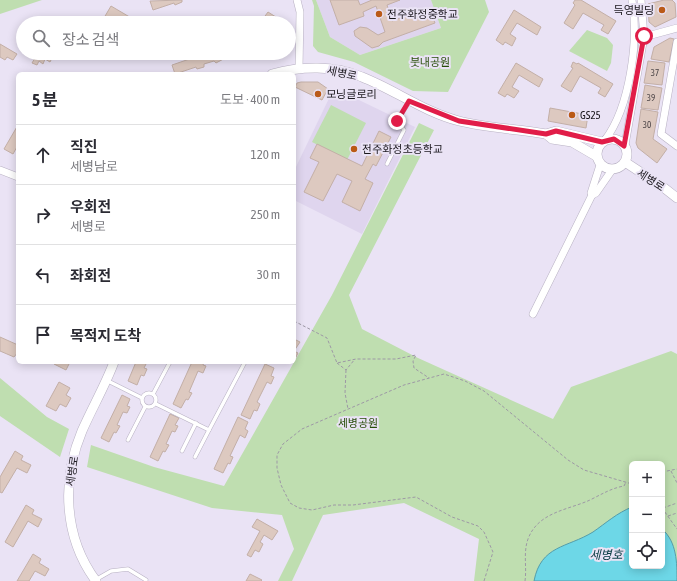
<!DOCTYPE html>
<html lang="ko">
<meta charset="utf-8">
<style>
body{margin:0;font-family:"Asap Condensed","Noto Sans KR",sans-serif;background:#f7f7f7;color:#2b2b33}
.controls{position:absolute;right:12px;bottom:12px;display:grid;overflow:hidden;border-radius:6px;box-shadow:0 2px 10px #0003}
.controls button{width:36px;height:36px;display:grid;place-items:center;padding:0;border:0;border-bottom:1px solid #e1e1e2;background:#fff;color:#2b2b33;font:20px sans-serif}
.stop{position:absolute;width:12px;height:12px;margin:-9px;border:3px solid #e11d48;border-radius:50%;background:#fff}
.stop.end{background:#e11d48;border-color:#fff;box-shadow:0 1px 4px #0008}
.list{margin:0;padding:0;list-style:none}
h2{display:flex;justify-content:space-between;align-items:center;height:52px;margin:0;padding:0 16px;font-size:17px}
h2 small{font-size:13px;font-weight:400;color:#7c7c81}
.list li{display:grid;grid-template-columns:26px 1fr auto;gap:12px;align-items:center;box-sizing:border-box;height:60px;padding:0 16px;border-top:1px solid #e1e1e2}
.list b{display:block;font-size:15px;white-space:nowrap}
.list p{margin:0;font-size:13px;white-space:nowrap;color:#7c7c81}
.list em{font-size:13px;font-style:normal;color:#7c7c81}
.icon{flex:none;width:22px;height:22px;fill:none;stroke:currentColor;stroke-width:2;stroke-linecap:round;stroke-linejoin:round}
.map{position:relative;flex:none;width:677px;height:581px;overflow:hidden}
.search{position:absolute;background:#fff;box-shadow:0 2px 10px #0003;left:16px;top:16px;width:280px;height:44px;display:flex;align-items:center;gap:10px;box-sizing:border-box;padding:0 14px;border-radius:22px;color:#7c7c81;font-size:15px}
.panel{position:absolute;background:#fff;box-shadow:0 2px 10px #0003;left:16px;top:72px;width:280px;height:292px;border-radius:6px}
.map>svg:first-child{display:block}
.built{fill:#dfd5ee}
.green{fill:#bfdeb0;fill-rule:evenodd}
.water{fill:#6dd7e7;stroke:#549daa}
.building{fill:#ddc9c0;stroke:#c3afa7}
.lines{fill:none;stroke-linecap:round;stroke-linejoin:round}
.service-casing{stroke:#b8b1c3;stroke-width:4.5}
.minor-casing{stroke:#b8b1c3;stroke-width:8}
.tertiary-casing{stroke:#b8b1c3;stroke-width:10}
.path{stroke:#9d98a5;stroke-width:1;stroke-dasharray:3 2;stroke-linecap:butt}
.service{stroke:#fff;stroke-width:3.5}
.minor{stroke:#fff;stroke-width:7}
.tertiary{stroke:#fff;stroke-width:9}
.route{stroke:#e11d48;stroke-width:5}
.poi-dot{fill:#ba5a17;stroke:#eae3f5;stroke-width:1.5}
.labels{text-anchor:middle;stroke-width:4;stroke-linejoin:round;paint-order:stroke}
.number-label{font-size:9px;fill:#4b4446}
.poi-label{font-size:11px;fill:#1a171d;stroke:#eae3f5;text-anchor:start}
.park-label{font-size:11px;fill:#274e09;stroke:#eae3f5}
.street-label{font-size:11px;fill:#1a171d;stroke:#eae3f5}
.water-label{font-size:12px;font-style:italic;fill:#093c43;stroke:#eae3f5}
</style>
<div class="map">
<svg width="677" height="581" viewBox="0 0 677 581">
<rect width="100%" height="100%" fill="#eae3f5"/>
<g class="built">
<polygon points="316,0 431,0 441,28 360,55 330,37"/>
<polygon points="334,88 415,127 362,234 294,200 294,171"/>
</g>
<g class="green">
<polygon points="0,0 42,0 0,14"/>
<polygon points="312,0 316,0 330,37 360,55 441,28 431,0 485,0 489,12 448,92 413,91 354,62 318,52 313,46 314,6"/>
<polygon points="587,30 607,38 613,45 611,63 607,71 569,51"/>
<polygon points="331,105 366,123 347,160 312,142"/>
<path d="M419 123 434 130 349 295 362 329 418 358 553 419 571 387 671 351 677 354V581H474L479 539 404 503 323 515 292 581H278L294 549 282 515 212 508 87 467 91 445 154 467 224 486 332 295ZM632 464H662V566H632Z"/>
<polygon points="0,378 47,417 69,429 60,457 0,416"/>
</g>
<path class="water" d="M632 507V566H662V529C677 542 677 563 677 581H534C541 545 567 548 593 532 606 523 617 513 632 507Z"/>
<g class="building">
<polygon points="182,0 182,2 175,5 174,3 153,10 150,1"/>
<polygon points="330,0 358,0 360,5 372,0 400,0 387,5 392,21 429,8 435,23 383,42 379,46 372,48 355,36 354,31 360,27 367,28 378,35 385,32 376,6 363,12 364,16 339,25"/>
<polygon points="575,0 581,0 616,21 608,34 601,30 604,25 583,13 573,29 564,23 575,5 573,3"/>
<polygon points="664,0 672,0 675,3 676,17 655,27 649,22 648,4"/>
<polygon points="111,6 133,19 131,23 118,23 114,21 112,23 101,23"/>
<polygon points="514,10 541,27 537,35 517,23 510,34 516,38 512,46 505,42 503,45 496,40"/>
<polygon points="268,12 279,19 277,23 268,20 267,23 260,23"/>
<polygon points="670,38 674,39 669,62 651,59 654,47"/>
<polygon points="0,44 17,54 13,60 7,57 5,60 0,57"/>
<polygon points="38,53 52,53 54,54 50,62 45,59 43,64 39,61 37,65 32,63"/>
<polygon points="207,53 228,53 229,56 216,63 214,61 204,64 204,67 197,69 196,67 175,74 172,65"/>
<polygon points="648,61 665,63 662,85 644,83"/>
<polygon points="573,62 577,64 578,63 613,84 605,97 598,93 601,88 580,76 571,92 561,86 573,68 571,67"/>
<polygon points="516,63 543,79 539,87 519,75 512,87 519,91 514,98 507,94 505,97 498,93"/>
<polygon points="301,82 318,82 328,89 322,100 295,87 297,83"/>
<polygon points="645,85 662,88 658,110 641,108"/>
<polygon points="550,108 588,115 586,128 548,121"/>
<polygon points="641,109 658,112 653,139 667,149 657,163 638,148 636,143"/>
<polygon points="18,125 18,145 13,154 4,149"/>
<polygon points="379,131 391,137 376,166 373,164 365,179 373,183 360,211 342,202 352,181 337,174 323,201 304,192 319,162 310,158 317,144 362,166"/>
<polygon points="0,337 18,345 18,352 14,357 0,351"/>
<polygon points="294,339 300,342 294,351 298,353 294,361"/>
<polygon points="55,362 70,362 66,370 54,364"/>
<polygon points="136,362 147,362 144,368 147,369 144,376 141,375 137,385 128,381"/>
<polygon points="192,362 204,362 203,365 206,366 203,373 198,371 189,392 192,393 188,400 186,399 181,408 173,404"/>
<polygon points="265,364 274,368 271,376 274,377 271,384 267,382 257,402 260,404 257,411 254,410 250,419 241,415"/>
<polygon points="59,382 70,388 66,395 71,398 66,407 60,404 56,411 46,406"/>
<polygon points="122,395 130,399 127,406 130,407 127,413 123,412 117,425 120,426 116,433 114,432 109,442 101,438"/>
<polygon points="170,414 179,418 175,425 178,426 175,432 172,431 166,444 169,445 165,452 163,451 158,461 150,457"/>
<polygon points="238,417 248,422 245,429 248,431 245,438 240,435 230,456 233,457 230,464 228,463 223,473 214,469"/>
<polygon points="15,451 23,456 21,460 31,465 27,473 17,468 2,493 0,492 0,477"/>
<polygon points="26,505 34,510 32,514 42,519 38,527 28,521 13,547 5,542"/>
<polygon points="257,519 278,531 272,540 264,535 260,542 263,544 259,552 255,550 251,557 247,555 260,531 252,527"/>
<polygon points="33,554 41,559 39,563 49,569 45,576 35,571 29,581 17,581"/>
<polygon points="250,574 262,580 261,581 246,581"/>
</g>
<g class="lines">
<defs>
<g id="service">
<polyline points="387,164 404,130 397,121 409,102"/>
<polyline points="108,381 142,398"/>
<circle cx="149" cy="400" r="7"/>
<polyline points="153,394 170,362"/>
<polyline points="156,404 209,430 245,362"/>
<polyline points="128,440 145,407"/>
<polyline points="182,451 196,423"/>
<polyline points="195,457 209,430"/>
<polyline points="97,579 111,571 128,569 146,580"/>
</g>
<g id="minor">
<polyline points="297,0 300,12 299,69"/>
<polyline points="644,37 677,28"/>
<polyline points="677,42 661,134 677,146"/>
<path d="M605 140C630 107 639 40 632 0"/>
<polyline points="625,145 644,37 641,0"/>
<polyline points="0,170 18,177"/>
<polyline points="592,195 596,193 612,170"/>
<polyline points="533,314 592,195 591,193 600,165"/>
</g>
<g id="tertiary">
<path d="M272 74C301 66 334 65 362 77 395 90 424 112 459 121 487 128 518 129 546 134L556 131 602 142"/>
<polyline points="546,134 552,139 572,142 596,156"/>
<circle cx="612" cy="154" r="15"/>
<polyline points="625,162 663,187 677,198"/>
<path d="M96 581C64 538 61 481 82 431 92 408 105 386 114 362"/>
</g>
</defs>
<use href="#service" class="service-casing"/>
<use href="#minor" class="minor-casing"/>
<use href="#tertiary" class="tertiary-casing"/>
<g class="path">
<polyline points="294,321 327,338 337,363 356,359 396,359 416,355 413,361 414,368 429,378"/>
<polyline points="337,363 346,370 355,359"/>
<polyline points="346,370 345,393 348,409"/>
<polyline points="671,471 677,483"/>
<polyline points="662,472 677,469"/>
<polyline points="662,508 677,529"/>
<polyline points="663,508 677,503"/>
<polyline points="668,516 677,513"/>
<polyline points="484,581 493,552 484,532 478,526 452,517 416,497 353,505 334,505 312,510 299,508 290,503 281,485 277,468 277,455 283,444 302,429 404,385 444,374 465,381 484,391 568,460 584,470 632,484"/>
<path d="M525 581C527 567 523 553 528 539 538 512 568 510 590 500 602 494 612 488 624 486L626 482"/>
</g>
<use href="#service" class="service"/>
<use href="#minor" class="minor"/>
<use href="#tertiary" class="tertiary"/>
</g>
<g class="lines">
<polyline class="route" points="397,121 409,101 459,121 546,134 556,131 602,142 614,139 624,146 644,36"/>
</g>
<g class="poi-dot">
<circle cx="662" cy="10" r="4"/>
<circle cx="379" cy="14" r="4"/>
<circle cx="318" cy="94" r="4"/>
<circle cx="572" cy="115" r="4"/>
<circle cx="354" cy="149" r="4"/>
</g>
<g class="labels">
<g class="number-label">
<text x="655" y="76">37</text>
<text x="651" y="101">39</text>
<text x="647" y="128">30</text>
</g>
<g class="poi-label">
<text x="654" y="14" text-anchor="end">득영빌딩</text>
<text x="387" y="18">전주화정중학교</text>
<text x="326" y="98">모닝글로리</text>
<text x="580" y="119">GS25</text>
<text x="362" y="153">전주화정초등학교</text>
</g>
<g class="park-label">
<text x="430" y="66">붓내공원</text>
<text x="358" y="427">세병공원</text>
</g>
<g class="street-label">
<text transform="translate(342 73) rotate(12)" y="4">세병로</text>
<text transform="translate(651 180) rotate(33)" y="4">세병로</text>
<text transform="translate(72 471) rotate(-81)" y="4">세병로</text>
</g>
<g class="water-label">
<text x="606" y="559">세병호</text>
</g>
</g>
</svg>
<div class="controls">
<button>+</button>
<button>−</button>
<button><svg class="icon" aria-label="locate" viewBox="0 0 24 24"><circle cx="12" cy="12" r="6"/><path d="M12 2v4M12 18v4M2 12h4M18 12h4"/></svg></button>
</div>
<div class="stop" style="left:644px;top:36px"></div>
<div class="stop end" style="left:397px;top:121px"></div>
<div class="search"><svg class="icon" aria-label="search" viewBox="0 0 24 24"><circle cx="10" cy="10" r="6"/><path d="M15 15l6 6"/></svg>장소 검색</div>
<section class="panel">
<h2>5 분<small>도보 · 400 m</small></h2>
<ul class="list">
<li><svg class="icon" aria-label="ahead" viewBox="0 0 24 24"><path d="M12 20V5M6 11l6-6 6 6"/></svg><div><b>직진</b><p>세병남로</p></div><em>120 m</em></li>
<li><svg class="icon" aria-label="right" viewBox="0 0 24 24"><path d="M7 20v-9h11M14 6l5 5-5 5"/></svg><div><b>우회전</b><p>세병로</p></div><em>250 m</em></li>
<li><svg class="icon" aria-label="left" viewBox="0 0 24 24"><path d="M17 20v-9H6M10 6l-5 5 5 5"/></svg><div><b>좌회전</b></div><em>30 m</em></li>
<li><svg class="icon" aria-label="arrive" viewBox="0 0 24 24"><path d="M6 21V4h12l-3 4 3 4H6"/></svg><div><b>목적지 도착</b></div></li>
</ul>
</section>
</div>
